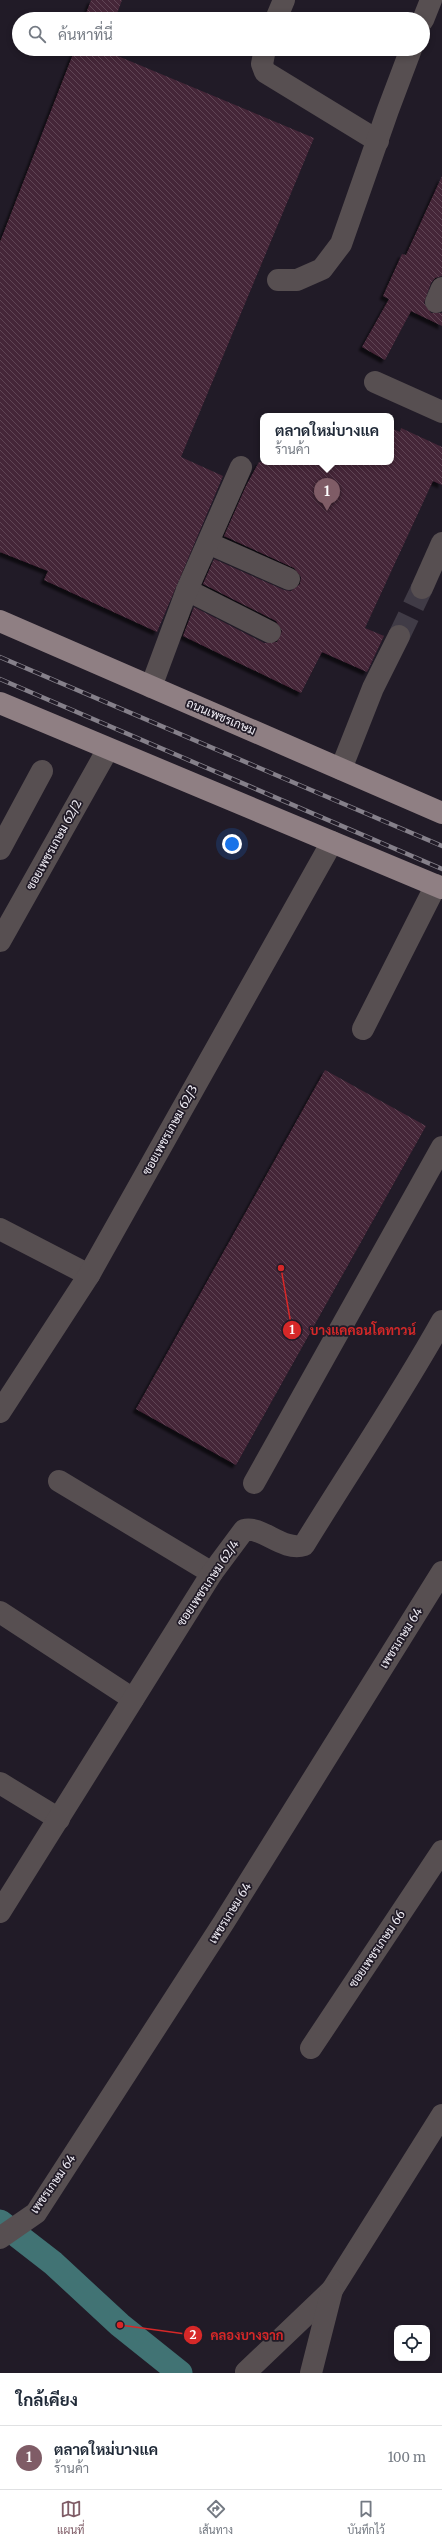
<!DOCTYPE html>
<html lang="th">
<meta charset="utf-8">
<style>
body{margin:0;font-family:Merriweather,Sarabun,serif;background:#f6f6f7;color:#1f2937}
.controls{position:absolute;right:12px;bottom:12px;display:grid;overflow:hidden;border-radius:8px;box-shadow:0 2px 6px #0003}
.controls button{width:36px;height:36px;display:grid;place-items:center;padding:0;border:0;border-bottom:1px solid #e0e1e3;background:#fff;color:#1f2937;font:20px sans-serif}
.you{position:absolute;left:232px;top:844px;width:14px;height:14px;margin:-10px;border:3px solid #fff;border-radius:50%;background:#1a73e8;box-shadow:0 0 0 6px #1a73e833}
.badge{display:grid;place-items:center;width:26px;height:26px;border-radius:50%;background:#7f5c66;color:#fff;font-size:13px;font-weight:700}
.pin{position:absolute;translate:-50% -33px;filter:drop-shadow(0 1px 2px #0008)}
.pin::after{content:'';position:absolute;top:21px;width:14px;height:12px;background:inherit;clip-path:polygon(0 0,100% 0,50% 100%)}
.popup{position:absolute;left:260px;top:413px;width:134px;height:52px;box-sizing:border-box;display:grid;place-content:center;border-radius:8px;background:#fff;filter:drop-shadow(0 1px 3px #0005);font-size:13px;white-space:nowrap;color:#747a83}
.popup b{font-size:15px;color:#1f2937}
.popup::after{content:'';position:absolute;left:50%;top:100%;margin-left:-8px;border:8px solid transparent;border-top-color:#fff}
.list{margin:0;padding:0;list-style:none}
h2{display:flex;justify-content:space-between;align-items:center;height:52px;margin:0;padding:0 16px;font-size:17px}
h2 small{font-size:13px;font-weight:400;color:#747a83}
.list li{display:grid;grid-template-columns:26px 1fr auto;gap:12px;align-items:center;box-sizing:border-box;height:64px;padding:0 16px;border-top:1px solid #e0e1e3}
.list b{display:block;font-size:15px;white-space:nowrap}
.list p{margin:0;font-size:13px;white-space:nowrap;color:#747a83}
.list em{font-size:13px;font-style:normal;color:#747a83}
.icon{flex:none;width:22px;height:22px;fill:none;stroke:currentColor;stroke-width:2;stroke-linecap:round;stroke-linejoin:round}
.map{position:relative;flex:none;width:442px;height:2373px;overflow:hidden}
.search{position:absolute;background:#fff;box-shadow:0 2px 6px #0003;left:12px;right:12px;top:12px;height:44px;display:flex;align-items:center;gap:10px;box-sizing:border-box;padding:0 14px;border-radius:22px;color:#747a83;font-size:15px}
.sheet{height:116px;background:#fff}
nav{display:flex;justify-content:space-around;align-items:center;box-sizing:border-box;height:56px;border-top:1px solid #e0e1e3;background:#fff;font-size:11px;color:#747a83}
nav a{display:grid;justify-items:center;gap:2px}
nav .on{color:#7f5c66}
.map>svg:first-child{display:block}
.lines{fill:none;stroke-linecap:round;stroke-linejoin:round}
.canal{stroke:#417374;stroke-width:25}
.building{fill:url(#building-back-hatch);filter:url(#shadow)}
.minor-tunnel{stroke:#403b46;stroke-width:22;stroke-dasharray:22 11;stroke-linecap:butt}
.minor{stroke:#574f51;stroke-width:22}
.major{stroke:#8f7f83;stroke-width:22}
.rail-casing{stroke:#85808a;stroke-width:4.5}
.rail{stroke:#211b27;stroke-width:3;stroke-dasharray:9;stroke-linecap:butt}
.labels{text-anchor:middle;stroke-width:3.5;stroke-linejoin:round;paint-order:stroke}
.street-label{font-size:12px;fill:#f1eef6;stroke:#211b27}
.leader{fill:none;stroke:#d62828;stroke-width:1.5}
.callout-dot{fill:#d62828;stroke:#211b27;stroke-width:1.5}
.mark-label{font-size:12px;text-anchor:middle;font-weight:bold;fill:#fff}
.callout-label{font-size:13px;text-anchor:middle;font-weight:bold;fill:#d62828;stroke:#211b27;stroke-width:3.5;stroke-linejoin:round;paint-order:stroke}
</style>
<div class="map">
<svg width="442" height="2373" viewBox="0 0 442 2373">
<defs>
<pattern id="building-back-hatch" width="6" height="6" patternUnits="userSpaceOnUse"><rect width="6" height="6" fill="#452537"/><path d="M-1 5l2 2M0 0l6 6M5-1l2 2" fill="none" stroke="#604555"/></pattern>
<filter id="shadow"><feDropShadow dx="-3.5" dy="3.5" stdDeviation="1" flood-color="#0009"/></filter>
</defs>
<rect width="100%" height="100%" fill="#211b27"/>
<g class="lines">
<polyline class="canal" points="0,2222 53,2263 120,2325 180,2373"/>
</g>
<g class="building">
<polygon points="91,0 122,0 115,19 84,19"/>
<polygon points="75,49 101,49 314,138 181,457 223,476 157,632 44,580 48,571 0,552 0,242"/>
<polygon points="442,176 442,276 435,278 431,283 424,303 431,313 442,313 442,326 411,311 385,360 362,347 389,299 383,296 402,254 406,255"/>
<polygon points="391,428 400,432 401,428 442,447 442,485 433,481 365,628 384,636 367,672 322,652 301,693 183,636 194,607 264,643 277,642 282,631 276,621 203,584 214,559 284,590 291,591 300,584 301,577 294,568 224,536 246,486 259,462 391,462"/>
<polygon points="325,1070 426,1126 236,1465 136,1409"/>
</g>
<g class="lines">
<polyline class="minor-tunnel" points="399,636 422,588"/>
<g class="minor">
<polyline points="276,19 284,0"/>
<polyline points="423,20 431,0"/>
<polyline points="265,49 262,64 265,72 378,141"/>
<polyline points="278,280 297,280 322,269 341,244 388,110 411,49"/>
<polyline points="436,302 442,288"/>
<polyline points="375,382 442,412"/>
<polyline points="208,543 289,579"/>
<polyline points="422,588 442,543"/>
<polyline points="187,590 270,632"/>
<polyline points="151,687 187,590 241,467"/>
<polyline points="341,769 373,688 399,636"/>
<polyline points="0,849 42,771"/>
<polyline points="0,941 108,749"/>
<polyline points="363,1029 436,885"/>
<polyline points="0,1229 89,1275"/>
<polyline points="0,1412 89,1275 332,842"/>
<polyline points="59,1481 212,1573"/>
<polyline points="254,1483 442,1147"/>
<polyline points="0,1612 133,1699"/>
<polyline points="0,1783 59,1819"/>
<path d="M0 1912 212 1573 244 1530C261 1525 283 1552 304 1545 350 1470 399 1398 442 1321"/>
<polyline points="311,2048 442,1851"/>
<polyline points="0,2238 36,2213 224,1922 442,1572"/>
<polyline points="246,2372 332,2290 442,2115"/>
<polyline points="311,2373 332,2290"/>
</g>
<g class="major">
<polyline points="0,621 442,813"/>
<polyline points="0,703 442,888"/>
</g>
<defs>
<g id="rail">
<polyline points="0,657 442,846"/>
<polyline points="0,679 442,869"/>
</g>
</defs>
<use href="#rail" class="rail-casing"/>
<use href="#rail" class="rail"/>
</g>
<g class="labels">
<g class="street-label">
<text transform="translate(221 717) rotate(23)" y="4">ถนนเพชรเกษม</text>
<text transform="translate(54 845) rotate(-61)" y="4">ซอยเพชรเกษม 62/2</text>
<text transform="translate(170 1130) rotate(-61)" y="4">ซอยเพชรเกษม 62/3</text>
<text transform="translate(208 1583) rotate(-56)" y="4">ซอยเพชรเกษม 62/4</text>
<text transform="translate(401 1638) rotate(-58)" y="4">เพชรเกษม 64</text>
<text transform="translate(230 1913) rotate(-58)" y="4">เพชรเกษม 64</text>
<text transform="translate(377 1949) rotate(-56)" y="4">ซอยเพชรเกษม 66</text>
<text transform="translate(53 2184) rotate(-55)" y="4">เพชรเกษม 64</text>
</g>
</g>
<path class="leader" d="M281 1268L292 1330M120 2325L193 2335"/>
<g class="callout-dot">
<circle cx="281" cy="1268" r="4"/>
<circle cx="120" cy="2325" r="4"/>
<circle cx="292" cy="1330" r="10"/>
<circle cx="193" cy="2335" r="10"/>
</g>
<g class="mark-label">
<text x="292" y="1334">1</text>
<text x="193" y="2339">2</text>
</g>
<g class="callout-label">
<text x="363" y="1335">บางแคคอนโดทาวน์</text>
<text x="247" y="2340">คลองบางจาก</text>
</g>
</svg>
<div class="controls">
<button><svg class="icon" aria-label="locate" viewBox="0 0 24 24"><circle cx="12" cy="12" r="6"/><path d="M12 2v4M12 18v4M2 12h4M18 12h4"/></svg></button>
</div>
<div class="you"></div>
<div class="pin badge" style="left:327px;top:511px">1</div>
<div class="popup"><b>ตลาดใหม่บางแค</b>ร้านค้า</div>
<div class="search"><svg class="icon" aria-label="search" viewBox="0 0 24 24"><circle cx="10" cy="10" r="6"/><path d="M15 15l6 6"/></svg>ค้นหาที่นี่</div>
</div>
<section class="sheet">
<h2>ใกล้เคียง<small></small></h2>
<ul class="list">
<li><span class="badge">1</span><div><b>ตลาดใหม่บางแค</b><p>ร้านค้า</p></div><em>100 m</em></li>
</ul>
</section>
<nav>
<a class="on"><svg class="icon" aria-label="map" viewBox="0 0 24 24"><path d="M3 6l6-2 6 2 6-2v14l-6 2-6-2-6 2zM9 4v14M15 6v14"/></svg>แผนที่</a>
<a><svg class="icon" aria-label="directions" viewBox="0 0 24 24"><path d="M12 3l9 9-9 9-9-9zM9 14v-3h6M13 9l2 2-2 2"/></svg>เส้นทาง</a>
<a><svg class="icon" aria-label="saved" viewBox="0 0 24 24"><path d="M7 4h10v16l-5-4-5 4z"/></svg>บันทึกไว้</a>
</nav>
